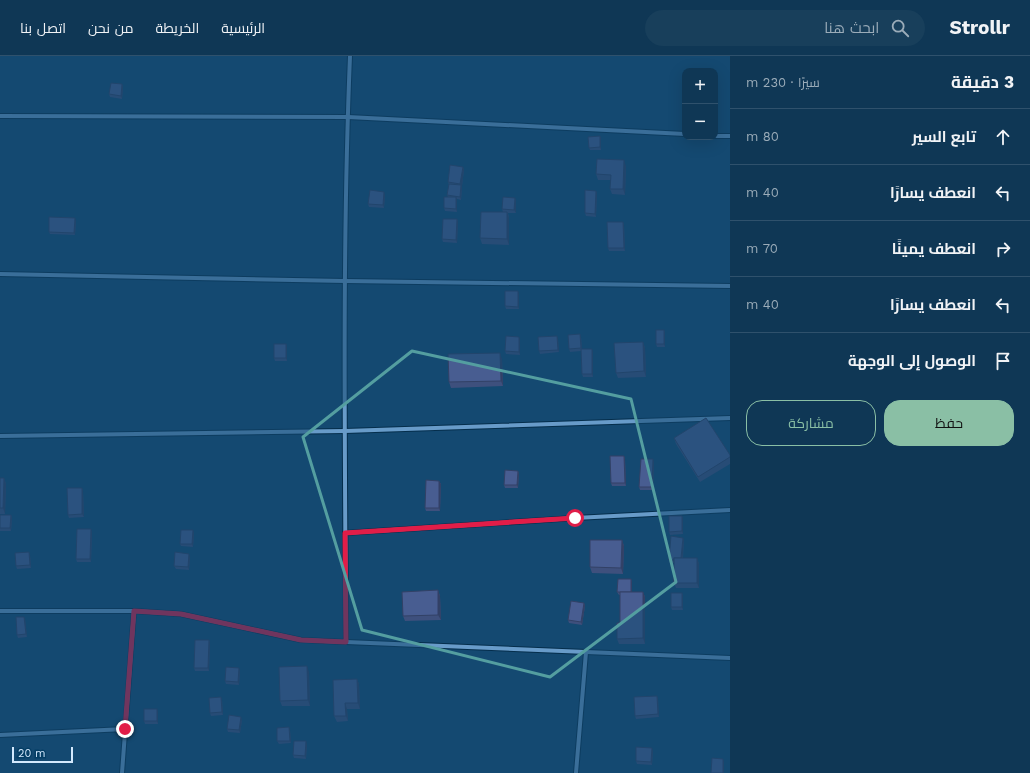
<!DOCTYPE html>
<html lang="ar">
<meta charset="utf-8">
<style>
body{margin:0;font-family:"Work Sans",Cairo,sans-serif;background:#183f5b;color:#f1f3f6;direction:rtl}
.controls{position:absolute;right:12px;top:12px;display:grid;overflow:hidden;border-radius:8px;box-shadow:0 4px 16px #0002}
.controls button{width:36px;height:36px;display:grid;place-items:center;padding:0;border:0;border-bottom:1px solid #2f516c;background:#0f3755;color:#f1f3f6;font:20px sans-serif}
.scale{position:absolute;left:12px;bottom:10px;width:61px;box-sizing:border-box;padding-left:4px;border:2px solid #d4e9fd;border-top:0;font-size:11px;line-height:14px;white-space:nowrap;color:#d4e9fd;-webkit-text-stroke:3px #053e65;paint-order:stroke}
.stop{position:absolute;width:12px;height:12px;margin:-9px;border:3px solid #e11d48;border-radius:50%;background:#fff}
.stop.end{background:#e11d48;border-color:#fff;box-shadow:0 1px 4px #0008}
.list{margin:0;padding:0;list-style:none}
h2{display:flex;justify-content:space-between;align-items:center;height:52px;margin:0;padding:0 16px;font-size:17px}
h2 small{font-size:13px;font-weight:400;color:#9bacb9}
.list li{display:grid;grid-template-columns:26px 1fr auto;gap:12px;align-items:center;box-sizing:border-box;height:56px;padding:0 16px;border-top:1px solid #2f516c}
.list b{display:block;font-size:15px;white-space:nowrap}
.list em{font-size:13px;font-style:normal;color:#9bacb9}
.actions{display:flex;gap:8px;padding:12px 16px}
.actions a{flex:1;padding:9px 0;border:1px solid #8abfa5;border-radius:16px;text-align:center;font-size:14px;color:#8abfa5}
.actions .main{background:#8abfa5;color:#111}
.icon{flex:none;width:22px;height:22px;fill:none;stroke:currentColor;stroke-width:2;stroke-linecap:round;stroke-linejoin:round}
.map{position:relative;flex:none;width:730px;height:717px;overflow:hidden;direction:ltr}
header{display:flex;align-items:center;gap:24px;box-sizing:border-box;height:56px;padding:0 20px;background:#0f3755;border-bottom:1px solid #2f516c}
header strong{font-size:19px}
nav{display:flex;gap:22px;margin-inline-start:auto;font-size:14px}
.search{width:280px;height:36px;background:#183f5b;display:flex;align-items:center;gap:10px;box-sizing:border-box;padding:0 14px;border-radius:22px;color:#9bacb9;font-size:15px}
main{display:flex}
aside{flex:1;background:#0f3755}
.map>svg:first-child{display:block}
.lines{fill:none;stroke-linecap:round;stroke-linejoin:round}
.street-casing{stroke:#052e4c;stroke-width:6}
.street{stroke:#689bc9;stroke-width:4}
.wall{fill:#3e507d}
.shaded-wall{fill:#324166}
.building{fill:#485d91;stroke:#324166}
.route{stroke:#e11d48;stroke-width:5}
.marked{fill:none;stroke:#549ea0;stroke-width:3;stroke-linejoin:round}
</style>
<header>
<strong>Strollr</strong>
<div class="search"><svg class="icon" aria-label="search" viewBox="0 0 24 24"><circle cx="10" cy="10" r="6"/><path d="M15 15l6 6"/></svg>ابحث هنا</div>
<nav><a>الرئيسية</a><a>الخريطة</a><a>من نحن</a><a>اتصل بنا</a></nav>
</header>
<main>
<aside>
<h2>3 دقيقة<small>سيرًا · 230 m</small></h2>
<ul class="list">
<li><svg class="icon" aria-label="ahead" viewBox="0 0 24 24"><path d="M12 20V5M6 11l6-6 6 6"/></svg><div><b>تابع السير</b></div><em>80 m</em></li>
<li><svg class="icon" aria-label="left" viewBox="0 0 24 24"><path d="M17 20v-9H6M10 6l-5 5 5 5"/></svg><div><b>انعطف يسارًا</b></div><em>40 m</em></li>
<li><svg class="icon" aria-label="right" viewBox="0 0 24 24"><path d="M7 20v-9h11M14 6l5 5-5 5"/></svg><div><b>انعطف يمينًا</b></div><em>70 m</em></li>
<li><svg class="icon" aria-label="left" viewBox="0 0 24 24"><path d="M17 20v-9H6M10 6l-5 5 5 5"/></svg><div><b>انعطف يسارًا</b></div><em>40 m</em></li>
<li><svg class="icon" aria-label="arrive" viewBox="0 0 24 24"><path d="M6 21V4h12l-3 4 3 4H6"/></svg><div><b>الوصول إلى الوجهة</b></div></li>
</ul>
<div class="actions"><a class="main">حفظ</a><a>مشاركة</a></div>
</aside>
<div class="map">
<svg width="730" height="717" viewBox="0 0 730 717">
<rect width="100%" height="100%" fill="#144971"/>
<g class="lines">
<defs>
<g id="street">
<polyline points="0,60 348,61 685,78"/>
<polyline points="715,80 730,80"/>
<polyline points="0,218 345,225 730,230"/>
<polyline points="0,380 345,375 730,362"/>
<polyline points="345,477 575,462 730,454"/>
<polyline points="0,555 134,555 181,558 301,584 346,586 730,602"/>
<path d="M346 586C345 391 342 195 350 0"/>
<polyline points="0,679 125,673"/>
<polyline points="122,717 134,555"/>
<polyline points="576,717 586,596"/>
</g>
</defs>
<use href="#street" class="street-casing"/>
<use href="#street" class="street"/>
</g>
<g class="wall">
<polygon points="122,28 123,31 122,43 110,41 109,38"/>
<polygon points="600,80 601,83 601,94 590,94 589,92"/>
<polygon points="626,110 625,139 612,138 610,133 611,124 598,124 596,118"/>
<polygon points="463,111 464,114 462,130 462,132 461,144 457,143 457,156 445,155 444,152 448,141 447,139 449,129 448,126"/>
<polygon points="596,135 597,137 596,161 586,160 585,157"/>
<polygon points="385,139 384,152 369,151 368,148"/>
<polygon points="515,142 516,145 516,157 508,157 509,162 509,189 482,188 480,182 503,156 502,153"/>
<polygon points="457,163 458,166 457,187 443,186 442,183"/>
<polygon points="76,165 75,179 50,178 49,176"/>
<polygon points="623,166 624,169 625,195 609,195 608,192"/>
<polygon points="519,238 519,253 506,253 505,250"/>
<polygon points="664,274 665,277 665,291 657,291 656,288"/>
<polygon points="581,281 582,293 593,296 593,321 583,321 582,318 581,295 570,296 569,293"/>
<polygon points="558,283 559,296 540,298 539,295"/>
<polygon points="520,284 520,299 506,298 505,295"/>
<polygon points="643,286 645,292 646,321 618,322 616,317"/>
<polygon points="286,288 287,290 287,305 275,305 274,302"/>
<polygon points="502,303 503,330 451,332 449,326"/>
<polygon points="674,382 730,399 730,408 700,426 676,388"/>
<polygon points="624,400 625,403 626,430 612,430 611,427"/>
<polygon points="654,406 653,434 640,434 639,431"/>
<polygon points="518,415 519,418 518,432 505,432 504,429"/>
<polygon points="0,422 4,422 6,428 5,458 0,458"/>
<polygon points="439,425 441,428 440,455 426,455 425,452"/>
<polygon points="82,432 83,435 84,461 69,462 68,459"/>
<polygon points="0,459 11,459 12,462 11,475 0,475"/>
<polygon points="682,460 683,463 683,478 670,479 669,476"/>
<polygon points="92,476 91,506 77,506 76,503"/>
<polygon points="194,477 193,491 181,490 180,488"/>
<polygon points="683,482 684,484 683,502 697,502 699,508 699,532 676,532 674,527 674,507 670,507 669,504"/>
<polygon points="622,484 624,490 623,518 592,517 590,511"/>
<polygon points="30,499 31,512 17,513 16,510"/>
<polygon points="190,501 189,514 176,513 174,510"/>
<polygon points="631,523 632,526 632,536 643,536 645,541 645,588 619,588 617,583 620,567 620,539 619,539 617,536"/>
<polygon points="438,534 440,540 441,564 405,565 403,560"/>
<polygon points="682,537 683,540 683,554 672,554 671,551"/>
<polygon points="584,547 585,550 582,569 569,567 568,564"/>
<polygon points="25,563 27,581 18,582 17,579"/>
<polygon points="209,584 210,587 209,615 195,615 194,612"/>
<polygon points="240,615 239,629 226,628 225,625"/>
<polygon points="309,616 310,650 282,650 280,645"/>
<polygon points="357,623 359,628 360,653 347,653 348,665 337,666 334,660"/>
<polygon points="657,640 658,643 659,661 636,663 635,660"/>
<polygon points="222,644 223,659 211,660 210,657"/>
<polygon points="158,656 158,668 145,668 144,665"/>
<polygon points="242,664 240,677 228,676 227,673"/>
<polygon points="290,674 291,687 279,688 277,685"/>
<polygon points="307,688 306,703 294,702 293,699"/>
<polygon points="653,695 652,709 637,708 636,705"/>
</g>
<g class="shaded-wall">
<polygon points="122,28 123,31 122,43 121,40"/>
<polygon points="600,80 601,83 601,94 600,91"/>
<polygon points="624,104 626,110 625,139 623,133"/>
<polygon points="463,111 464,114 462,130 462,132 461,144 460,141 461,130 460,128"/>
<polygon points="596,135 597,137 596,161 595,158"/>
<polygon points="384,136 385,139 384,152 383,149"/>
<polygon points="456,141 457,144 457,156 456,153"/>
<polygon points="515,142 516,145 516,157 514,154"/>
<polygon points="507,156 509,162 509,189 507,183"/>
<polygon points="75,162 76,165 75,179 74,177"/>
<polygon points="457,163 458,166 457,187 456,184"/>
<polygon points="623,166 624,169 625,195 624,192"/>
<polygon points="518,235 519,238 519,253 518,251"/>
<polygon points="664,274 665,277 665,291 664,288"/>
<polygon points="580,278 581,281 582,295 581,292"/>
<polygon points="557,280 558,283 559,296 558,294"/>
<polygon points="519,281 520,284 520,299 519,296"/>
<polygon points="643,286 645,292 646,321 644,315"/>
<polygon points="286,288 287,290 287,305 286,302"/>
<polygon points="592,293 593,296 593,321 592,318"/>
<polygon points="500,297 502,303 503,330 501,325"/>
<polygon points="624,400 625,403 626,430 625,427"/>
<polygon points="653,403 654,406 653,434 652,431"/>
<polygon points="518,415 519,418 518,432 517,429"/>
<polygon points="4,422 6,428 5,458 3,452"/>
<polygon points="439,425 441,428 440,455 439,452"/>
<polygon points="82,432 83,435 84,461 82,458"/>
<polygon points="11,459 12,462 11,475 10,472"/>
<polygon points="682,460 683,463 683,478 682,475"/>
<polygon points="91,473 92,476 91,506 90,503"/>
<polygon points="193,474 194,477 193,491 192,488"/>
<polygon points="683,482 684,484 682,508 681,505"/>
<polygon points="622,484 624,490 623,518 621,512"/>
<polygon points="29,496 30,499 31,512 30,509"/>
<polygon points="189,498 190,501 189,514 188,511"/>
<polygon points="697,502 699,508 699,532 697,527"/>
<polygon points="631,523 632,526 632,540 631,537"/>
<polygon points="438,534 440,540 441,564 438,559"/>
<polygon points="643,536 645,541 645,588 643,582"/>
<polygon points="682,537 683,540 683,554 682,551"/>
<polygon points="584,547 585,550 582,569 581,566"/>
<polygon points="24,561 25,563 27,581 26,578"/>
<polygon points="209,584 210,587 209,615 208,612"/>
<polygon points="307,610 309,616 310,650 308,644"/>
<polygon points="239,612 240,615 239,629 238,626"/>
<polygon points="357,623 359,628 360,653 358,647"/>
<polygon points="657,640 658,643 659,661 658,658"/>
<polygon points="221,641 222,644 223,659 222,656"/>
<polygon points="345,647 347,653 348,665 346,660"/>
<polygon points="157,653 158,656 158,668 157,665"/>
<polygon points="241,661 242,664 240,677 239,674"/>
<polygon points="289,671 290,674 291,687 290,685"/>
<polygon points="306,685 307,688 306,703 305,700"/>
<polygon points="652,692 653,695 652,709 651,706"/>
<polygon points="723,703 724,706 724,717 723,717"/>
</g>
<g class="building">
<polygon points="111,27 122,28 121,40 109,38"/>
<polygon points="600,80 600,91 589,92 588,81"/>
<polygon points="597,103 624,104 623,133 610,133 611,119 596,118"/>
<polygon points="450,109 463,111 460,128 448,126"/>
<polygon points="449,128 461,129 460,141 447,139"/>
<polygon points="370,134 384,136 383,149 368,148"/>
<polygon points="585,134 596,135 595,158 585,157"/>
<polygon points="444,141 456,141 456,153 444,152"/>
<polygon points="503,141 515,142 514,154 502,153"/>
<polygon points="481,156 507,156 507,183 480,182"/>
<polygon points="49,161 75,162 74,177 49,176"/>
<polygon points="443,163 457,163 456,184 442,183"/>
<polygon points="607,166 623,166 624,192 608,192"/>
<polygon points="505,235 518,235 518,251 505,250"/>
<rect x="656" y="274" width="8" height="14"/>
<polygon points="580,278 581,292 569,293 568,279"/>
<polygon points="506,280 519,281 519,296 505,295"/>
<polygon points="557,280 558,294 539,295 538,281"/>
<polygon points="643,286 644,315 616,317 614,287"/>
<rect x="274" y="288" width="12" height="14"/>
<polygon points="581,293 592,293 592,318 582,318"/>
<polygon points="500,297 501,325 449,326 448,298"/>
<polygon points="706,362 730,399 730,401 698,421 674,382"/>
<polygon points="610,400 624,400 625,427 611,427"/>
<polygon points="641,403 653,403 652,431 639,431"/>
<polygon points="505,414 518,415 517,429 504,429"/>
<polygon points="0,422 4,422 3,452 0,452"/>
<polygon points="426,424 439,425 439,452 425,452"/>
<polygon points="67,432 82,432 82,458 68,459"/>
<polygon points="0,459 11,459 10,472 0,472"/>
<polygon points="669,460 682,460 682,475 669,476"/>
<polygon points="77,473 91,473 90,503 76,503"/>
<polygon points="181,474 193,474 192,488 180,488"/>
<polygon points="671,480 683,482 681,502 674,502 674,504 669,504"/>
<polygon points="590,484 622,484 621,512 590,511"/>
<polygon points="29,496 30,509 16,510 15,497"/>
<polygon points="175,496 189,498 188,511 174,510"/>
<rect x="674" y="502" width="23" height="25"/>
<polygon points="618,523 631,523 631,536 617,536"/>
<polygon points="438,534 438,559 403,560 402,536"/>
<polygon points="620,536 643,536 643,582 617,583 617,567 620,567"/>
<rect x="671" y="537" width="11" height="14"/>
<polygon points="571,545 584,547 581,566 568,564"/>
<polygon points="16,561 24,561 26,578 17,579"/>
<polygon points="195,584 209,584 208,612 194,612"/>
<polygon points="307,610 308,644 280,645 279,611"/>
<polygon points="226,611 239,612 238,626 225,625"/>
<polygon points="357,623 358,647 345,647 346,660 334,660 333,624"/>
<polygon points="657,640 658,658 635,660 634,641"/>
<polygon points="221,641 222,656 210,657 209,642"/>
<rect x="144" y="653" width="13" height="12"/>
<polygon points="229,659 241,661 239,674 227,673"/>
<polygon points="289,671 290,685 277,685 277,672"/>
<polygon points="294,685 306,685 305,700 293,699"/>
<polygon points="636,691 652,692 651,706 636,705"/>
<polygon points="712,702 723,703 723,717 711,717"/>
</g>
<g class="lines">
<polyline class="route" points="125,673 134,555 181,558 301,584 346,586 345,477 575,462"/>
</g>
<path d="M0 0H730V717H0ZM412 295 631 343 676 526 550 621 362 574 303 381Z" fill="#144971" fill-opacity=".55" fill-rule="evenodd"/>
<path class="marked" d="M412 295 631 343 676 526 550 621 362 574 303 381Z"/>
</svg>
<div class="controls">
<button>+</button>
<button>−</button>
</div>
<div class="scale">20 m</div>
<div class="stop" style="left:575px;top:462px"></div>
<div class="stop end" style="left:125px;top:673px"></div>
</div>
</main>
